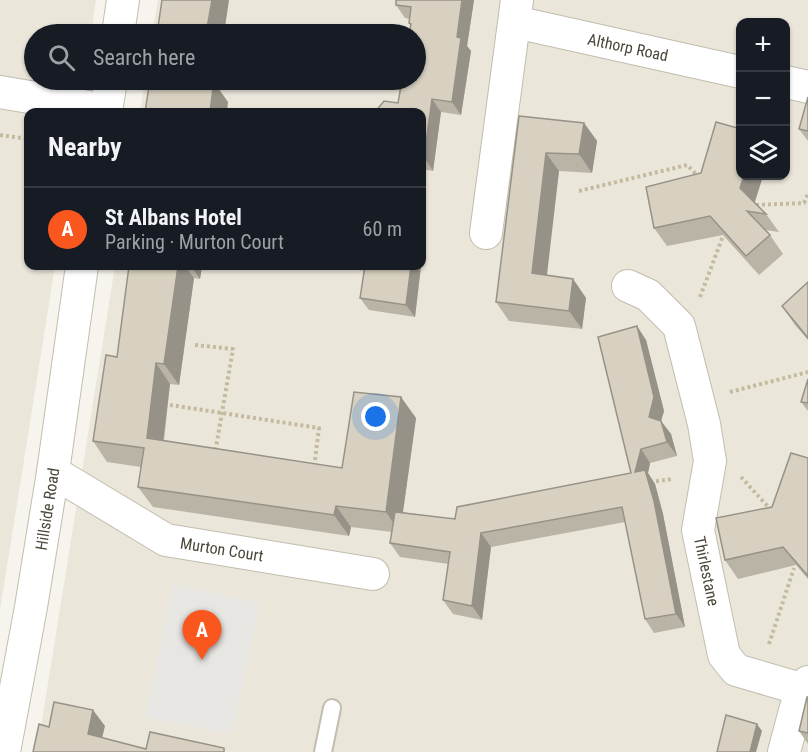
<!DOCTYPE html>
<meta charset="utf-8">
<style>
body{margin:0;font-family:"Roboto Condensed",sans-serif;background:#242831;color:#f1f3f6}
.controls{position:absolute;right:18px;top:18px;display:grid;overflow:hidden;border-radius:12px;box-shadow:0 2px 4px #0004}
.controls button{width:54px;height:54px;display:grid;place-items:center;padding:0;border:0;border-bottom:2px solid #363941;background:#171b24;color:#f1f3f6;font:30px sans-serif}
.you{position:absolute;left:376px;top:417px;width:21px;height:21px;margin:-15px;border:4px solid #fff;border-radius:50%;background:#1a73e8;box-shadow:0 0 0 9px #1a73e833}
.badge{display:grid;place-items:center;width:39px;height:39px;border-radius:50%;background:#fa571f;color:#fff;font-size:20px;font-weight:700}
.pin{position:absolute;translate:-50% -50px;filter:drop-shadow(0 2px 3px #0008)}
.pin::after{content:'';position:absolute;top:32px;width:21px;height:18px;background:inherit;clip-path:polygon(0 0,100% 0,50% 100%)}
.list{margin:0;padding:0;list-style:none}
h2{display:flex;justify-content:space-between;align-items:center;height:78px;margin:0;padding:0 24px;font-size:26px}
h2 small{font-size:20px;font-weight:400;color:#9ea1a6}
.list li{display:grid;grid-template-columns:39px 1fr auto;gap:18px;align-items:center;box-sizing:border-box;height:84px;padding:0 24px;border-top:2px solid #363941}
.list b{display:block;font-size:22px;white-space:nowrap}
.list p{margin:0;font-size:20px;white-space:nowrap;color:#9ea1a6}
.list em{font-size:20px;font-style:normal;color:#9ea1a6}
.icon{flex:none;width:33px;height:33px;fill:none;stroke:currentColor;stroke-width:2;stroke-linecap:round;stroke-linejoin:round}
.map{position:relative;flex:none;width:808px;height:752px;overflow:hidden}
.search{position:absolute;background:#171b24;box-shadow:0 2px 4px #0004;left:24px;top:24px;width:402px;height:66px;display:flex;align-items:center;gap:15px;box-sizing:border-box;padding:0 21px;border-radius:33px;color:#9ea1a6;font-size:22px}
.panel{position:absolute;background:#171b24;box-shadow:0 2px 4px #0004;left:24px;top:108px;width:402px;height:162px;border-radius:12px}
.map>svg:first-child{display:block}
.residential{fill:#eae6da;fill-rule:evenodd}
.parking{fill:#e8e6e3}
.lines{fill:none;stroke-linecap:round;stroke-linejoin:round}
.service-casing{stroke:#c2bdae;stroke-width:20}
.minor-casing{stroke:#c2bdae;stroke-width:34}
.path{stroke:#c4bb9f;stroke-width:4;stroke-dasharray:3 3;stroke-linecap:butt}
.service{stroke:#fff;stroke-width:16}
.minor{stroke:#fff;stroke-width:32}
.wall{fill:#bab4a6}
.shaded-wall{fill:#979287}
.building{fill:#d8d1c1;stroke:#979287;stroke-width:1.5}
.labels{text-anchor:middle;stroke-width:6;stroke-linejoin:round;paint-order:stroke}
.street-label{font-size:16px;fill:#4b4639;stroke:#fff}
</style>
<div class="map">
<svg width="808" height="752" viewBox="0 0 808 752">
<rect width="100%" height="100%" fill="#f6f4ec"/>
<g class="residential">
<polygon points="0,0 96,0 91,34 34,34 34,80 84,80 79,112 28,112 28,266 55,266 0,610"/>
<path d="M158 0H808V752H37L115 266H422V112H140L145 80H416V34H152ZM740 22H786V176H740Z"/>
</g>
<polygon class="parking" points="173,584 260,603 232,735 145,717"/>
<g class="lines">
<defs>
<polyline id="service" points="323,752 332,708"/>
<g id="minor">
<polyline points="515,22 740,72"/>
<polyline points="118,34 123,0"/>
<polyline points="786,82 808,87"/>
<polyline points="0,92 106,110"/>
<polyline points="106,112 111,80"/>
<polyline points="486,233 517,0"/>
<polyline points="628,286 648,295 679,326 704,424 710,461 698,530 724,655 736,670 801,689"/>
<polyline points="53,472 166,540 373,574"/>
<polyline points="4,752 31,607 53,472 82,266"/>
<polyline points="784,752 801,689 808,682"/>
</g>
</defs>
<use href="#service" class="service-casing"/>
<use href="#minor" class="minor-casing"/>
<g class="path">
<polyline points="0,135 28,139"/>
<polyline points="579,191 687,165 699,177"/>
<polyline points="756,205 804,203 808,194"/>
<polyline points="700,297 723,236"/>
<polyline points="195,345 233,349 215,453"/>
<polyline points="730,392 808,372"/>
<polyline points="164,404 319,428 314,468"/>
<polyline points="741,477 772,511"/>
<polyline points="650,482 672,479"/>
<polyline points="769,644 794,568"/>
</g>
<use href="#service" class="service"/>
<use href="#minor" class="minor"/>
</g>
<g class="wall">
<polygon points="474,0 467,46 471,51 461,115 441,112 433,171 422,169 422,112 398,103 411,26 409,23 410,19 405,18 396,5"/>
<polygon points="808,97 808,141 799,129"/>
<polygon points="519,116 584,123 597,141 592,173 559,171 546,275 573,279 586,298 582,329 509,321 496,302"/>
<polygon points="741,176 763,176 755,202 766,214 779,232 765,230 770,235 783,254 759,275 723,235 667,246 654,228"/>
<polygon points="129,266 202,266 200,279 194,278 179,385 170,384 164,441 342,468 416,418 403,512 455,519 631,473 646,340 664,411 661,421 671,434 677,456 650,463 648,473 655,484 663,514 685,627 654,633 645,619 625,522 491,547 482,620 453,614 443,600 449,564 400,557 390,543 392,532 351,527 349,536 153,507 138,487 141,467 107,462 93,441 117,357"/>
<polygon points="342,266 421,266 415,317 369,310 360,298 364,269"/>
<polygon points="808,282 808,340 795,325 782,306"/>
<polygon points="808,379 808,411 801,402"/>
<polygon points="808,458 808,579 796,565 738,579 725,560 772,507"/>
<polygon points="808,697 808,744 799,731"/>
</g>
<g class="shaded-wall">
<polygon points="212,0 229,0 224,34 206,34"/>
<polygon points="462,0 474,0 467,46 471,51 461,115 452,102 457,37"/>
<polygon points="200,80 217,80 216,85 228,102 227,112 210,112"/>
<polygon points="432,99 441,112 433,171 424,157"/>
<polygon points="584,123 597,141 592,173 579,154"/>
<polygon points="546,153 559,171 545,292 532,273"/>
<polygon points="744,176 763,176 753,207 740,188"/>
<polygon points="422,229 425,234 422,263"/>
<polygon points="178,266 185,266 194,278 179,385 164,364"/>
<polygon points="191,266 202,266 200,279"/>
<polygon points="411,266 421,266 415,317 406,305"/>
<polygon points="573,279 586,298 582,329 569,311"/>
<polygon points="637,326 646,340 664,411 661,421 671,434 677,456 649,417"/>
<polygon points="156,363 170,384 161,459 147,438"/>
<polygon points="401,397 416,418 400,533 386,512"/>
<polygon points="641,449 650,463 648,473 655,484 663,514 685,627 676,614 635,472"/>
<polygon points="336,506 351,527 349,536 334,515"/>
<polygon points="481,533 491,547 482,620 472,606"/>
<polygon points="93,710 105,726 99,751 88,734"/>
<polygon points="757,724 762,731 756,752 750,752"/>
</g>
<g class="building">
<polygon points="162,0 212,0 206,34 157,34"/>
<polygon points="396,0 462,0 457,37 461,38 452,102 432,99 424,157 422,157 422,112 375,112 384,101 398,103 402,80 416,80 416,34 409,34 411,24 409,23 411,7 396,5"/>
<polygon points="150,80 204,80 214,81 210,112 145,112"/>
<polygon points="808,97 808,131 799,129"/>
<polygon points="519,116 584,123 579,154 546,153 532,273 573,279 569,311 496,302"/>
<polygon points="716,122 741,129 741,176 744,176 740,188 766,214 747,211 770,235 746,256 710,216 654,228 646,187 701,173"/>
<polygon points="129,266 178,266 164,364 156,363 147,438 342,468 354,392 401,397 386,512 336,506 334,515 138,487 144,448 93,441 106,355 117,357"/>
<polygon points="365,266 411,266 406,305 360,298"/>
<polygon points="808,282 808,338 782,306"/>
<polygon points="637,326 654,397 649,417 661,421 667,442 641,449 635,472 645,470 654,501 676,614 645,619 622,507 481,533 472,606 443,600 450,552 390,543 395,512 455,519 457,507 631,473 598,337"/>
<polygon points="808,379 808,403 801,402"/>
<polygon points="791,453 808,458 808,576 783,547 725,560 716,518 772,507"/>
<polygon points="807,697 808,697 808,733 799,731"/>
<polygon points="54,702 93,710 88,734 146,749 150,732 224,748 224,752 33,752 39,724 49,727"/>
<polygon points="726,715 757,724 750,752 717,752"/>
</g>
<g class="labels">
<g class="street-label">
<text transform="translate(628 47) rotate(12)" y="6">Althorp Road</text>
<text transform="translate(47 509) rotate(-81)" y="6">Hillside Road</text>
<text transform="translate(222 549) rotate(9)" y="6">Murton Court</text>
<text transform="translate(707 571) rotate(78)" y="6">Thirlestane</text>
</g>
</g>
</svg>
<div class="controls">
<button>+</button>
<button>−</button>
<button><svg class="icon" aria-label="layers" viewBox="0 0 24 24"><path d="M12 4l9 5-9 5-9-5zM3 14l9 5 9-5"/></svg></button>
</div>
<div class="you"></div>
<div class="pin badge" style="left:202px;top:660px">A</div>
<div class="search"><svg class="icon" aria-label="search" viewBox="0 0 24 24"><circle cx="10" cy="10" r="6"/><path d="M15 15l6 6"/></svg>Search here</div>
<section class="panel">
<h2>Nearby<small></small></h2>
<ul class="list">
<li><span class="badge">A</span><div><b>St Albans Hotel</b><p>Parking · Murton Court</p></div><em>60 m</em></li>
</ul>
</section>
</div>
